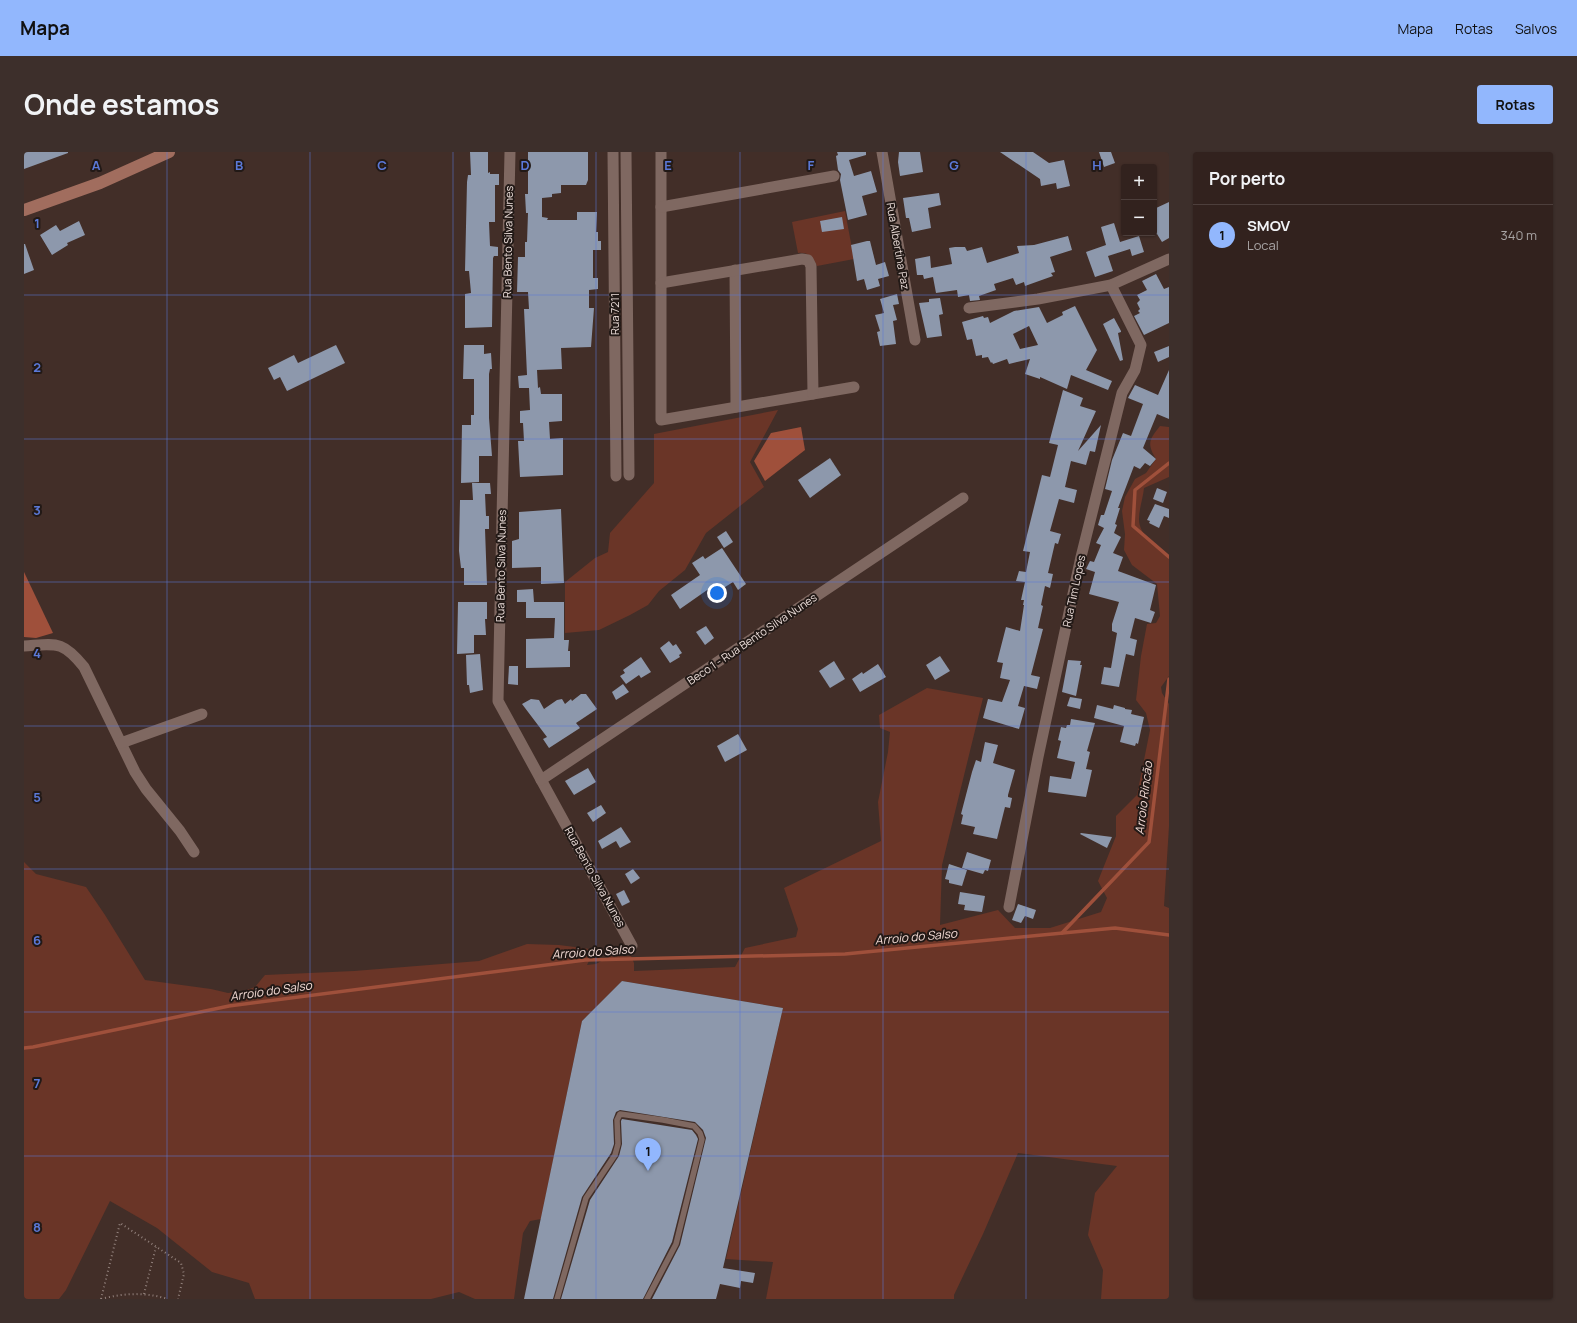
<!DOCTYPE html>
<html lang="pt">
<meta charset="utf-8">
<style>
body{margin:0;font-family:Manrope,sans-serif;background:#3d2f2b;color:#f1f3f6}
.controls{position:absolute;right:12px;top:12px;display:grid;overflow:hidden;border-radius:4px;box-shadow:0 1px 3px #0004}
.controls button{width:36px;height:36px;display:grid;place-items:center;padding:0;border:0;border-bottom:1px solid #4d3f3c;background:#32221e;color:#f1f3f6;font:20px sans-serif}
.you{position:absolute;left:693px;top:441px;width:14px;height:14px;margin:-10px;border:3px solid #fff;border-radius:50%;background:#1a73e8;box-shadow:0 0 0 6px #1a73e833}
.badge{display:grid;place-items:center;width:26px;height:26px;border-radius:50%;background:#92b7fd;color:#111;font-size:13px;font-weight:700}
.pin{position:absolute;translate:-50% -33px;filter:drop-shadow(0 1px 2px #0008)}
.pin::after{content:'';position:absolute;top:21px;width:14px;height:12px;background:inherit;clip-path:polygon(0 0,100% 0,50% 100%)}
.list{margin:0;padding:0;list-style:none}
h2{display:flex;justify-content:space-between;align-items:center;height:52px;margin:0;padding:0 16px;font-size:17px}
h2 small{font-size:13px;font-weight:400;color:#a8a4a4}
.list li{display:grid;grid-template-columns:26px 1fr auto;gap:12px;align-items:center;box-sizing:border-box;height:60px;padding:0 16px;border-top:1px solid #4d3f3c}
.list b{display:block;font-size:15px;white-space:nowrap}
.list p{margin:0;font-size:13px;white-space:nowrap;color:#a8a4a4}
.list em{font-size:13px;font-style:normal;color:#a8a4a4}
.map{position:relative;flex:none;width:1145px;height:1147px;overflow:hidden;border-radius:4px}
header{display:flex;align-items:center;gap:24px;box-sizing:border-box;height:56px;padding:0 20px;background:#92b7fd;color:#111}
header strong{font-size:19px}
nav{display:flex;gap:22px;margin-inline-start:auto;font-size:14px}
.intro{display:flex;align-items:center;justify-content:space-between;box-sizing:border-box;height:96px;padding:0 24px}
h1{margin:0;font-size:28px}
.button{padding:10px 18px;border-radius:4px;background:#92b7fd;color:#111;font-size:14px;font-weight:700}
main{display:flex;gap:24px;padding:0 24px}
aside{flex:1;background:#32221e;border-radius:4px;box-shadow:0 1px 3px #0004}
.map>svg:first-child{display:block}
.green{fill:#6a3527}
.water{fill:#9f503b}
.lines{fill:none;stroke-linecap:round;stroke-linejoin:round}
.stream{stroke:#9f503b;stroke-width:3.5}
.building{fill:#8d98ac;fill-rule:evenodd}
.path{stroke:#93827d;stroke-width:2;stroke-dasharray:1 3;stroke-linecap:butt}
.lane{stroke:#7f6861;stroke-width:5.5}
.street{stroke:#7f6861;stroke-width:11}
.secondary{stroke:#a16d5e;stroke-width:12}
.grid{fill:none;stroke:#5b79d9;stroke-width:1;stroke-opacity:0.55}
.labels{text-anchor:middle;stroke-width:4;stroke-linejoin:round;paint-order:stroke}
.street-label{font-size:11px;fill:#ecdeda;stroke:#221916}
.water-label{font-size:12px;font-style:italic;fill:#f3dbd5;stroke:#221916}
.grid-label{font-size:13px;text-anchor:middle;font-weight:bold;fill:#5b79d9;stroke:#221916;stroke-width:4;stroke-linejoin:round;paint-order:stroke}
</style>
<header>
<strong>Mapa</strong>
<nav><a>Mapa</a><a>Rotas</a><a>Salvos</a></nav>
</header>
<div class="intro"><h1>Onde estamos</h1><a class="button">Rotas</a></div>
<main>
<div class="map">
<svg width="1145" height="1147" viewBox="0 0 1145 1147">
<rect width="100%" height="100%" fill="#422e28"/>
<g class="green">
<path d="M821 59 830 107 793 114C789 105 784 100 774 101L768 70Z"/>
<polygon points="754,258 726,310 740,335 682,381 661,418 635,439 624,453 606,463 575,478 541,481 541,430 571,406 584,400 586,381 630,331 630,282"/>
<path d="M1136 274 1145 275V325L1120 336C1119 346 1115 357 1115 367 1115 384 1133 396 1145 405V524L1137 535 1138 541 1145 552V674L1140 754 1145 756V1147H1077L1079 1118 1064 1083 1071 1041 1093 1014 994 1001 959 1082 930 1143V1147H742L749 1110 702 1107 759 856 598 829 558 869 517 1067 506 1069 499 1081 490 1147H451L435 1140 407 1147H231L225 1131 188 1120 133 1076 86 1049 42 1138 35 1147H0V710L12 722 62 735 81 763 121 828 187 837 204 841 220 839 231 835 241 823 330 819 455 809 503 792 535 793 566 797 567 805 563 813 572 812 586 804H607L610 811V819L711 815 721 796 772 785 774 777 760 736 857 689 854 650 864 600 866 580 856 576 855 563 903 536 959 546 918 713 916 773 974 758 991 776H1026L1077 760 1083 746 1074 729 1092 684V664L1113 643 1126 578 1122 561 1112 548 1117 504 1123 472 1132 471 1136 464 1133 432 1108 413 1100 398 1101 382 1098 359 1101 345 1111 327 1122 321 1132 307C1122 291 1126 287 1136 274Z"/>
</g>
<g class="water">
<polygon points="777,275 781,298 741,329 730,309 747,281"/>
<polygon points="0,420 29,481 12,486 0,485"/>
</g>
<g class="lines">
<g class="stream">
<polyline points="1145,311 1111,338 1109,374 1145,405"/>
<polyline points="1038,781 1125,690 1145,527"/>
<polyline points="0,896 9,895 205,854 561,808 821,802 1091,776 1145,783"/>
</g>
</g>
<g class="building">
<polygon points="0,0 44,0 44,1 0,17"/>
<polygon points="446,0 464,0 464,21 466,20 466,22 475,22 475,33 471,33 471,70 465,70 466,94 474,95 474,104 470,104 469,106 468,175 441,176 441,142 447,141 445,119 441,119 443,30 444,23 447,23"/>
<polygon points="504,0 564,0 564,28 562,33 537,33 537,41 528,42 528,45 518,46 518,65 524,66 523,68 553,68 553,60 573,60 572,80 574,80 574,89 577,89 577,98 569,98 569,126 574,126 574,137 565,138 565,156 570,156 567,195 537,196 538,217 513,218 514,236 516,235 517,242 538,242 538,269 525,270 526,287 539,286 539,323 496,325 494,289 500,289 499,271 496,271 496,259 506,258 505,236 495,236 494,224 503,223 500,157 505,157 504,140 493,140 494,105 501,105 501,90 503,90 504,61 502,61 501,42 504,42"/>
<polygon points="813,0 842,0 842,3 825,8 830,24 847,19 853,40 838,44 843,63 824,68 816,28 817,22 814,18 812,4 814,3"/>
<polygon points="875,0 896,0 899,20 876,24 874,10"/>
<polygon points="976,0 1009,0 1025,11 1040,8 1046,34 1033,37 1032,31 1017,34 1016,27"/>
<polygon points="1075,0 1087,0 1091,11 1080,15"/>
<polygon points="915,41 917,53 904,56 907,76 888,80 885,66 882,66 879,46"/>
<polygon points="1145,50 1145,86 1138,90 1133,82 1130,83 1130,57"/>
<polygon points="818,65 820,77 798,80 796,69"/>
<polygon points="55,69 61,83 43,91 44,93 28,103 16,83 32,73 36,79"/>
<polygon points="1090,71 1096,90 1115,84 1120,100 1108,104 1106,97 1084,104 1089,119 1071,125 1062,100 1082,93 1077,75"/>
<polygon points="1044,84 1048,98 1026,105 1031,120 1027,121 1029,124 1001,134 1000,130 992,133 989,126 970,132 972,138 955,144 956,148 946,149 945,143 934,145 933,138 912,141 909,125 900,127 899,123 893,123 891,107 906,104 907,116 928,112 925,96 931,95 941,95 943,99 958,95 963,111 995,101 993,94 1010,93"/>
<polygon points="843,89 846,89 852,113 861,110 865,124 854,127 856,134 843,138 840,127 833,129 827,93"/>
<polygon points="0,92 1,92 10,118 0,122"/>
<polygon points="1132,122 1140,137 1145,135 1145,171 1120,183 1110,164 1116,161 1114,159 1116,157 1113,151 1116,148 1113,143 1123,138 1118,129"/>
<polygon points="873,142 875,152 869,153 873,168 869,169 872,192 856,194 853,180 856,179 851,163 860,161 856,147"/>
<polygon points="916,146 919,162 915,163 918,184 903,186 895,151 905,150 905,147"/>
<path d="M1051 154 1073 198 1062 218 1088 229 1084 238 1047 223 1043 237 1016 225V227L1001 222 1006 207 985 212 983 207 969 212 968 210 967 211 964 205 958 206V203L952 204 948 187 943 188 938 170 959 164 960 166 964 165 966 171 990 159 1015 155 1023 171 1039 163 1038 160ZM1005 174 1014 193 996 197 989 182Z"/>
<polygon points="1090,166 1097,179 1097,180 1094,181 1099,208 1096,209 1079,172"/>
<polygon points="312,193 321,211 263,239 256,225 250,228 244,216 270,203 274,211"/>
<polygon points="440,193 460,193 460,202 467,201 468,217 466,217 465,222 465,266 468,304 455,304 455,330 437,331 438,273 447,273 447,263 450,263 450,227 439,227"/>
<polygon points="1145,194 1145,205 1134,210 1130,200"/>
<polygon points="1145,218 1145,267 1133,262 1119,296 1132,307 1126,314 1121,311 1116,317 1110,314 1094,356 1096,356 1091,372 1093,373 1090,381 1097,385 1089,401 1099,405 1094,419 1132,433 1126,458 1131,460 1127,471 1111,466 1106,486 1113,488 1110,504 1102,502 1095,535 1077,532 1080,515 1087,516 1093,481 1088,479 1088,472 1095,450 1065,442 1071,420 1062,417 1066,409 1070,410 1077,393 1072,391 1080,376 1074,373 1077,363 1080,363 1088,339 1081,337 1088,308 1099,281 1107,284 1119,252 1104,246 1105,244 1111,233 1134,243"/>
<polygon points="1039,238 1059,246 1056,254 1072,259 1054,299 1077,273 1071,300 1066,299 1062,313 1047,309 1041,335 1053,338 1050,351 1035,347 1026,379 1037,382 1034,392 1031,391 1024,421 1029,422 1026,436 1021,434 1017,453 1019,454 1014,476 1019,477 1007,523 1016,525 1013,537 1000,534 994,554 1001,556 995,577 959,566 964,547 978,550 986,528 976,526 979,511 973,510 982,475 996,479 1000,453 999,453 1000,448 997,448 1001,430 992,429 995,419 1002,420 1006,400 999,399 1018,323 1026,325 1034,293 1025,291"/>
<polygon points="806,306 817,323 786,346 774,328"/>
<polygon points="448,331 466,331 467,342 461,342 462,364 465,364 465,377 461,377 463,433 440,433 440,416 437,416 435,399 436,348 449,348"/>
<polygon points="1133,336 1143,340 1139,351 1129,347"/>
<polygon points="1131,352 1145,357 1145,366 1140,364 1135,376 1125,371 1126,369 1123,368"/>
<polygon points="537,357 540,431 517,432 517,415 488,416 488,389 495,387 495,360"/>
<polygon points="702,379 709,390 700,396 693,385"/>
<polygon points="698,396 722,432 714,438 709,430 690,442 686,436 656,457 647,443 676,423 668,411 679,404 681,407"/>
<polygon points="509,437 510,450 540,450 540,488 545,488 544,499 546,499 546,515 502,516 502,487 530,486 531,466 502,466 502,450 493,450 493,438"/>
<polygon points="434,450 463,450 463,467 461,467 462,483 450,483 450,501 433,502"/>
<polygon points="682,474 690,486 681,493 672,480"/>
<polygon points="645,489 649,494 652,492 658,501 655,503 656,505 646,511 636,496"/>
<polygon points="456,502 459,538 446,541 445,533 443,533 442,503"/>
<polygon points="916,504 926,519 911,528 902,513"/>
<polygon points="617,505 627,520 617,526 615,523 602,532 596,524 601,521 599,518"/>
<polygon points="1044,508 1057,509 1056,513 1058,513 1052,544 1038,540"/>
<polygon points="810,509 821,527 806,536 795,519"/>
<polygon points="854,512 862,525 836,540 828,527 838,520 839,522"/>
<polygon points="485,514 494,514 494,533 484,532"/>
<polygon points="599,532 605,540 592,548 588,540"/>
<polygon points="557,542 562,542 573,557 552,571 556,576 525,596 519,587 523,585 498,552 507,547 515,548 520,557 533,548 538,547 541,552 547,547 548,549"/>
<polygon points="1046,545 1058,547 1056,557 1043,554"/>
<polygon points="1073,553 1089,557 1090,553 1101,556 1101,557 1108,558 1107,562 1120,565 1114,592 1112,591 1111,594 1096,590 1100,574 1070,566"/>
<polygon points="1047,567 1071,571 1063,599 1066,600 1062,617 1068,618 1062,645 1024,640 1026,624 1047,627 1051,610 1033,606 1037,589 1034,588 1037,575 1042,576 1043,573 1046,573"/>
<polygon points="714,582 723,598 701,610 693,594"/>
<polygon points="961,590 974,593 969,611 991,618 984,643 984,645 988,646 986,656 981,655 973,687 949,682 951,675 937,672 939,663 937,662 948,620 952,608 957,610"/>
<polygon points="564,616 572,630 550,643 541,629"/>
<polygon points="577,653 582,661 569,670 563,661"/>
<polygon points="597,675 607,690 596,696 592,689 578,697 574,689"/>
<polygon points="1057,681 1088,685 1083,696 1056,682"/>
<polygon points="943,700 967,708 964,719 961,718 959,722 938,716"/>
<polygon points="925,712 943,718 938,734 925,731 925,728 921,727"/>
<polygon points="609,717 616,726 607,732 601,722"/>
<polygon points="600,738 606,750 598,754 592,742"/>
<polygon points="936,740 961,744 958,760 940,758 941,753 934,752"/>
<polygon points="994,752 1012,758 1009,767 1001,764 997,771 988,768"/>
<polygon points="598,829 759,856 699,1116 731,1121 729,1131 717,1129 716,1136 696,1132 692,1147 628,1147 656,1093 682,986 679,978 671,970 596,958 592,960 589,968 590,992 587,1001 558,1045 529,1147 500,1147 558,869"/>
<polygon points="598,967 668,978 672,983 674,987 648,1090 619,1147 537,1147 566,1048 595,1004 598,992 597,969"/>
</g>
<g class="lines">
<g class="path">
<polyline points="120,1142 132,1095"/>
<polyline points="77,1147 96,1071 157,1111 160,1122 154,1147"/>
<path d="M77 1147C100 1141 121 1140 144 1147"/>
</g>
<polyline class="lane" points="533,1147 562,1046 591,1003 594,992 593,968 596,962 639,968 670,974 676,981 678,987 652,1092 623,1147"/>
<g class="street">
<polyline points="486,0 474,549 608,794"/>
<polyline points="589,0 592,324"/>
<polyline points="602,0 605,323"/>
<polyline points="637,0 637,268 830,235"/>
<polyline points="858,0 891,188"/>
<polyline points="637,55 810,24"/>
<polyline points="711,118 712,255"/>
<polyline points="637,131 778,107 784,108 787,114 789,242"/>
<polyline points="945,156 1014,147 1087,133 1145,107"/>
<path d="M0 494C32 492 38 488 60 515L111 620 122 637 156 679 170 700"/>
<polyline points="97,591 178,562"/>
<polyline points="517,628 939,346"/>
<polyline points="985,755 1014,605 1057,405 1098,241 1111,218 1117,193 1087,133"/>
</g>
<polyline class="secondary" points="0,58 76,31 145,0"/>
</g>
<path class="grid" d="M143 0V1147M286 0V1147M429 0V1147M572 0V1147M716 0V1147M859 0V1147M1002 0V1147M0 143H1145M0 287H1145M0 430H1145M0 574H1145M0 717H1145M0 860H1145M0 1004H1145"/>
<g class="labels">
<g class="street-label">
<text transform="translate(484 90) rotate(-89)" y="4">Rua Bento Silva Nunes</text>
<text transform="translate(874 94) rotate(80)" y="4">Rua Albertina Paz</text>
<text transform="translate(591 162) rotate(-90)" y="4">Rua 7211</text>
<text transform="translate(477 414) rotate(-89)" y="4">Rua Bento Silva Nunes</text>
<text transform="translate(1050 439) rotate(-78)" y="4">Rua Tim Lopes</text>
<text transform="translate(728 487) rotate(-34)" y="4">Beco 1 - Rua Bento Silva Nunes</text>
<text transform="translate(571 725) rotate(61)" y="4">Rua Bento Silva Nunes</text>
</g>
<g class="water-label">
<text transform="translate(1120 646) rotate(-83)" y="4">Arroio Rincão</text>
<text transform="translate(892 785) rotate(-5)" y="4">Arroio do Salso</text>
<text transform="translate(569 800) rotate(-4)" y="4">Arroio do Salso</text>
<text transform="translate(247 839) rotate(-8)" y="4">Arroio do Salso</text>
</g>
</g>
<g class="grid-label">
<text x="72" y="18">A</text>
<text x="215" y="18">B</text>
<text x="358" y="18">C</text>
<text x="501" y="18">D</text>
<text x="644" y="18">E</text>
<text x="787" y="18">F</text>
<text x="930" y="18">G</text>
<text x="1073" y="18">H</text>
<text x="13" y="76">1</text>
<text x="13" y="220">2</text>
<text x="13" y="363">3</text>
<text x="13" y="506">4</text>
<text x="13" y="650">5</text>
<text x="13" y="793">6</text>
<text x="13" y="936">7</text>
<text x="13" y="1080">8</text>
</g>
</svg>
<div class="controls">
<button>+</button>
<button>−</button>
</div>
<div class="you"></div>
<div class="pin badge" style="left:624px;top:1019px">1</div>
</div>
<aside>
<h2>Por perto<small></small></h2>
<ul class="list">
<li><span class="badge">1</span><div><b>SMOV</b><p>Local</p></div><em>340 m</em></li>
</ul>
</aside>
</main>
